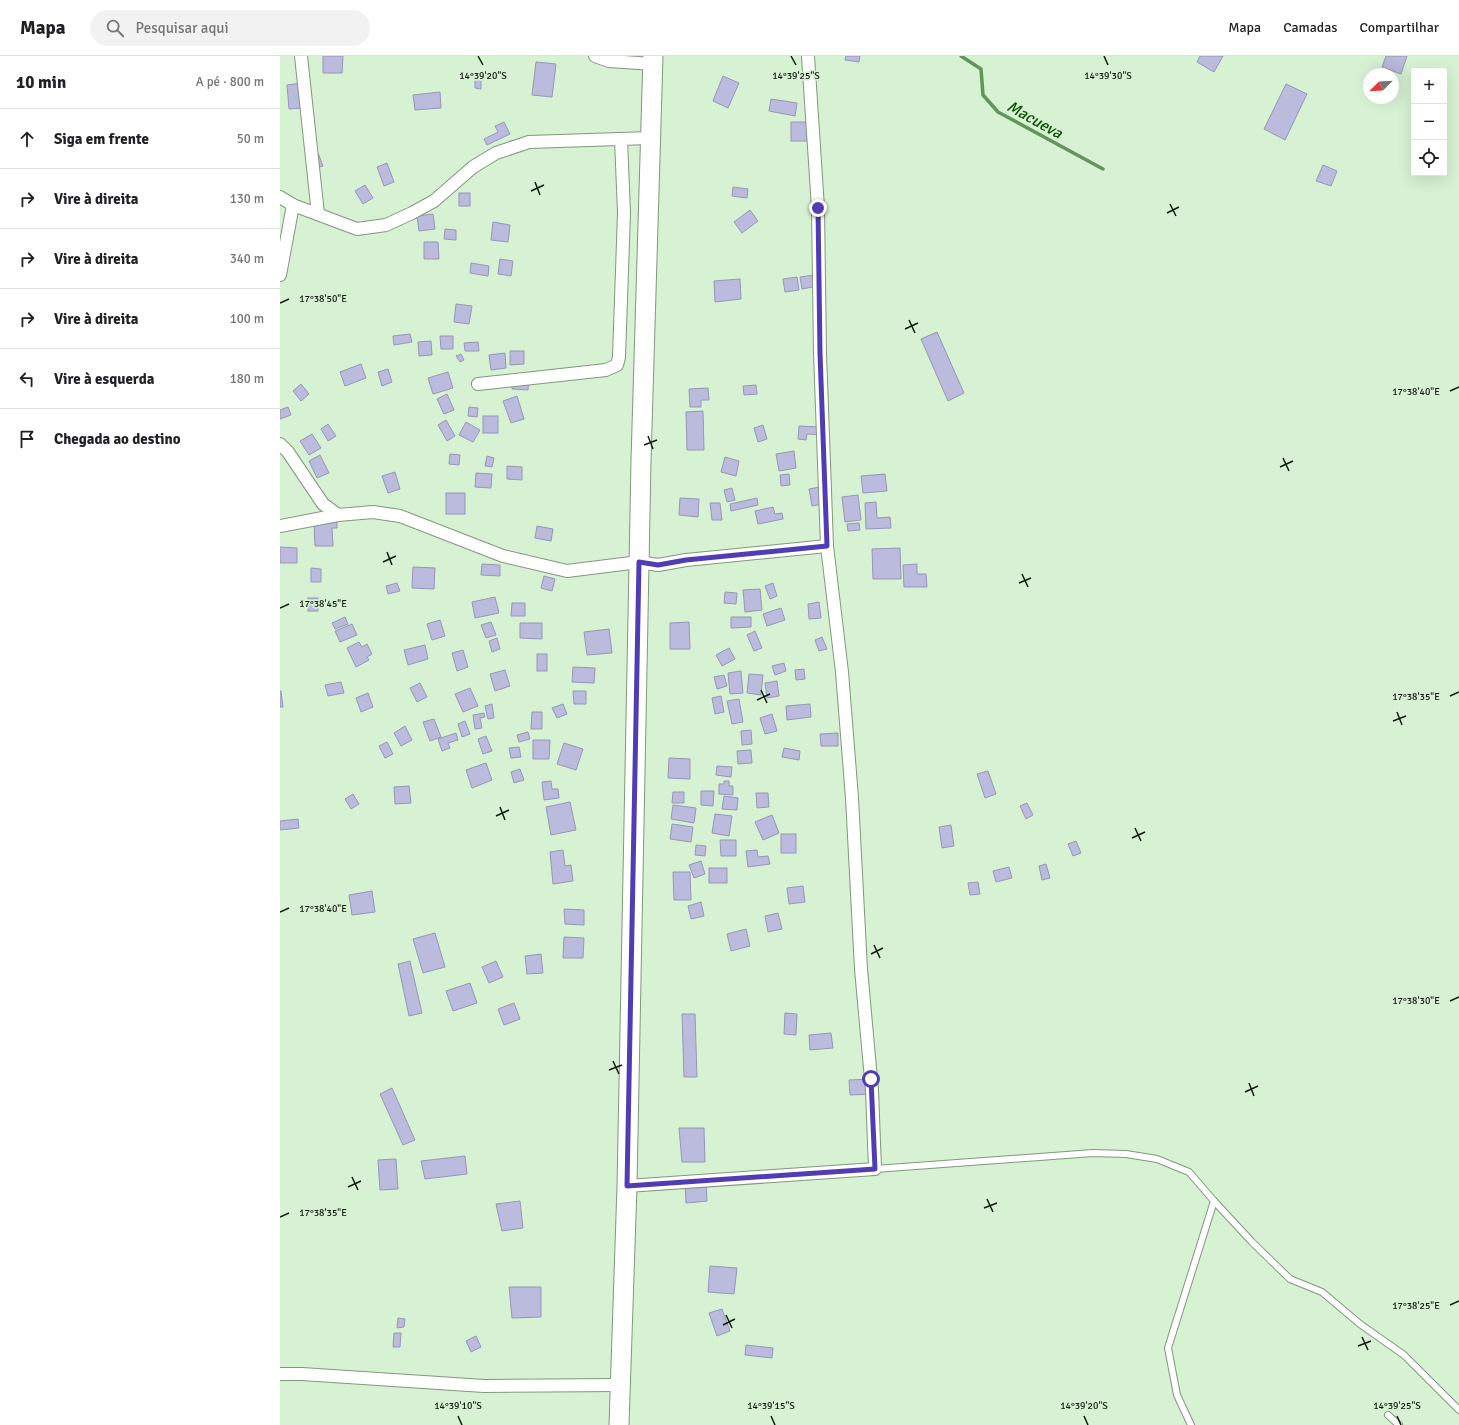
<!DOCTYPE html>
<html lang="pt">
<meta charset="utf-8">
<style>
body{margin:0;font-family:Signika,sans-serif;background:#f2f2f2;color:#202124}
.controls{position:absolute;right:12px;top:12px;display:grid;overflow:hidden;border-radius:4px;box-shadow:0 4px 16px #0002}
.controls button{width:36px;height:36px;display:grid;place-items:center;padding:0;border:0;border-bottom:1px solid #e0e0e0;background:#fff;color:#202124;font:20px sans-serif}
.compass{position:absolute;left:1083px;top:12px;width:36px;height:36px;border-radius:50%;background:#fff;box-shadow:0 4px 16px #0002;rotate:246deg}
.stop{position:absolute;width:12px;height:12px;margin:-9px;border:3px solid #503db4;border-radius:50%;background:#fff}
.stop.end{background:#503db4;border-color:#fff;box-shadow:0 1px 4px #0008}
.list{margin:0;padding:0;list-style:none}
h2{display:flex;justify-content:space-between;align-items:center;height:52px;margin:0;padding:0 16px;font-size:17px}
h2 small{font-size:13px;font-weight:400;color:#757577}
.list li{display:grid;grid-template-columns:26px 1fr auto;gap:12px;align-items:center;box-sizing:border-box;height:60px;padding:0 16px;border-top:1px solid #e0e0e0}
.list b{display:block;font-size:15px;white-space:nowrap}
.list em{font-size:13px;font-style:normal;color:#757577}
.icon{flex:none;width:22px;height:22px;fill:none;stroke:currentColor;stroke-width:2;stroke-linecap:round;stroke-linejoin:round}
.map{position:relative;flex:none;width:1179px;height:1369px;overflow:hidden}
header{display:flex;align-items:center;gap:24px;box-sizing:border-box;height:56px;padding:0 20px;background:#fff;border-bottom:1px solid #e0e0e0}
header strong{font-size:19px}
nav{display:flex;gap:22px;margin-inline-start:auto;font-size:14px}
.search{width:280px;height:36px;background:#f2f2f2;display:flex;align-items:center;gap:10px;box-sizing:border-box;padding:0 14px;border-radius:22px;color:#757577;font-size:15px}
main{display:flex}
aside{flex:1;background:#fff}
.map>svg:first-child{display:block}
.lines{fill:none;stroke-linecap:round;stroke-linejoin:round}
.stream{stroke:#62955b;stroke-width:3.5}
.building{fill:#babbdd;stroke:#9697b8}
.lane-casing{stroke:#81987d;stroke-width:8}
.street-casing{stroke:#81987d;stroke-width:14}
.primary-casing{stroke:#81987d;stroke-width:21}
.lane{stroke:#fff;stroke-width:6}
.street{stroke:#fff;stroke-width:12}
.primary{stroke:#fff;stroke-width:19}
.route{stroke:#503db4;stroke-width:5}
.ticks{fill:none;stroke:#121b10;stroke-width:1.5}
.labels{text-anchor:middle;stroke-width:3.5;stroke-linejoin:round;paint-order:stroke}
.water-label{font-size:16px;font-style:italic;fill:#0a5301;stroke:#d7f1d3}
.ticks-label{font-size:10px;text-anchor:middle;fill:#121b10;stroke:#d7f1d3;stroke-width:3.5;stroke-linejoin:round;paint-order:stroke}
</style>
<header>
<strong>Mapa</strong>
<div class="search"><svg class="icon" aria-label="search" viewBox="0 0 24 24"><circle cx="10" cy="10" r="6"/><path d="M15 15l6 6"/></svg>Pesquisar aqui</div>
<nav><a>Mapa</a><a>Camadas</a><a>Compartilhar</a></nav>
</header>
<main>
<aside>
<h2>10 min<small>A pé · 800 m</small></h2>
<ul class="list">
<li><svg class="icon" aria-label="ahead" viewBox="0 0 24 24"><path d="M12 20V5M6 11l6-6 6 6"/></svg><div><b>Siga em frente</b></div><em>50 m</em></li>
<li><svg class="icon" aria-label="right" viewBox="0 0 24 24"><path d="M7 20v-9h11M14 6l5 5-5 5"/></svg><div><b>Vire à direita</b></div><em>130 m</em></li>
<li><svg class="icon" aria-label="right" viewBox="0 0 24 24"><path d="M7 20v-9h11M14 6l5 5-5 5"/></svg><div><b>Vire à direita</b></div><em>340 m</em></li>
<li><svg class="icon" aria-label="right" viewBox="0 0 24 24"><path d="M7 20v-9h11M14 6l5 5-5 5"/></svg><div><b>Vire à direita</b></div><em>100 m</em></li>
<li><svg class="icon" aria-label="left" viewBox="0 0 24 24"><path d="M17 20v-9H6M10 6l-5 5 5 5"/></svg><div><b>Vire à esquerda</b></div><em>180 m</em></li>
<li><svg class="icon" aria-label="arrive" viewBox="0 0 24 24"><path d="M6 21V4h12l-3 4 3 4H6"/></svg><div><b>Chegada ao destino</b></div></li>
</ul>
</aside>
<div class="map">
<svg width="1179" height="1369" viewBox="0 0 1179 1369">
<rect width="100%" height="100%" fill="#d7f1d3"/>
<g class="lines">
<polyline class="stream" points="681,0 701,13 703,39 718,56 823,113"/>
</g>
<g class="building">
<polygon points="43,0 63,0 62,17 43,17"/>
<polygon points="566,0 580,0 579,6 565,4"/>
<polygon points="920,0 943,0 934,16 917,6"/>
<polygon points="1106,0 1127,0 1121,18 1102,11"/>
<polygon points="256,6 276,8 272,41 252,39"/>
<polygon points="443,20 459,27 448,52 433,45"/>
<polygon points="195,21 201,22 201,33 195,32"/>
<polygon points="22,27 24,52 9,53 7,29"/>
<polygon points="1006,28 1027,38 1005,84 984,73"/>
<polygon points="160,36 161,52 135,54 133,39"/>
<polygon points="491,43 517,47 515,60 489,55"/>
<polygon points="224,66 230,78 207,89 204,83 218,76 215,70"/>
<rect x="511" y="66" width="19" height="19"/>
<polygon points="38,97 43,110 31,114 27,101"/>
<polygon points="107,107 114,126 104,130 97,111"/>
<polygon points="1043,109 1057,115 1051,130 1036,125"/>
<polygon points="85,129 93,142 83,148 75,135"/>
<polygon points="453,131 468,133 467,142 452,140"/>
<rect x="179" y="137" width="11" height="13"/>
<polygon points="470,154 478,165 462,177 454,166"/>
<polygon points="153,158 155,173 139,175 137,160"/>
<polygon points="213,166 230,169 228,186 211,184"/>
<polygon points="165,173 176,174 176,184 164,183"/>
<polygon points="144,186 158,186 159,203 144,203"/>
<polygon points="220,203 233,205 231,220 218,218"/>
<polygon points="191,207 209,210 208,220 190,217"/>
<polygon points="541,218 543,229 522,233 520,221"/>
<polygon points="517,221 519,234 505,236 503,223"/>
<polygon points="460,223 461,243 435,246 434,225"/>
<polygon points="176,248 192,250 189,268 174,266"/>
<polygon points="657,276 684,337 668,345 641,283"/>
<polygon points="130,278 132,286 114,289 113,280"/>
<polygon points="160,280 173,280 173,293 161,293"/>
<polygon points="151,285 152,299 139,300 138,286"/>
<polygon points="198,286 199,295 185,295 184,287"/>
<polygon points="230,295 244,295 244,308 230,309"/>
<polygon points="225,297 226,312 211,314 209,299"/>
<polygon points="181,298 184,304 180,306 176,300"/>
<polygon points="81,308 86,322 65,330 60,316"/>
<polygon points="108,313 112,326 102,330 98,316"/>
<polygon points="168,316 173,332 153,338 148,322"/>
<polygon points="233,320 249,321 248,334 232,333"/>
<polygon points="21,328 29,338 21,345 13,335"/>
<polygon points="476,329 477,338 464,339 463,330"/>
<polygon points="428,332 429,344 421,344 421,351 410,351 409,333"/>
<polygon points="167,338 174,354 164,358 157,343"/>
<polygon points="237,340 244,363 231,367 223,345"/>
<polygon points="8,351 11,359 0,363 0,354"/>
<polygon points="189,351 198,352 197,361 188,360"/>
<polygon points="423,355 424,394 407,394 406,356"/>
<rect x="203" y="360" width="15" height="17"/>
<polygon points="166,364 175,380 167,385 158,369"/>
<polygon points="186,366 200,374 193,386 179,379"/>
<polygon points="48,368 56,380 48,385 41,373"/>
<polygon points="483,369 487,383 478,386 474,372"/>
<polygon points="519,370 541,371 541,379 527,378 526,384 518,383"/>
<polygon points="32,378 41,392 29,399 20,385"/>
<polygon points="514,395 516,412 499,415 496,398"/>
<polygon points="170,398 180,399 179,409 169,408"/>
<polygon points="40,399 49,417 37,422 29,405"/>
<polygon points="207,400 214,402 212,411 205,410"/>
<polygon points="445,401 459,405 456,420 441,416"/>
<polygon points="227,410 242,411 242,424 227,423"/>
<polygon points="115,416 120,433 108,437 102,420"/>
<polygon points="196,417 212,418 211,432 195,431"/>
<polygon points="509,418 510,429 501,430 500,419"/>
<polygon points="605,418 607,435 583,437 581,420"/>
<polygon points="540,431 543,448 532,450 529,433"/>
<polygon points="452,432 455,444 447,446 444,434"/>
<rect x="166" y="437" width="19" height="21"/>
<polygon points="578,439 581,464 565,466 562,441"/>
<polygon points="400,442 419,443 418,461 399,459"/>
<polygon points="477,442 478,449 451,455 450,448"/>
<polygon points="596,446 597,462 610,461 611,472 586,473 585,447"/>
<polygon points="430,447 440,447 442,464 432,464"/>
<polygon points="493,451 495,458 502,457 503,463 478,468 475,455"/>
<polygon points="57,465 57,472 52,472 53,490 35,490 34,466"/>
<polygon points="579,467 580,474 568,475 567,468"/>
<polygon points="257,470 273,473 271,485 255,482"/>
<polygon points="0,491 17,492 17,507 0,507"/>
<polygon points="620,492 621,523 593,523 592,493"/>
<polygon points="202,508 220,509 220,520 201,519"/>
<polygon points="637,508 637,518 646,518 647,531 624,531 623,509"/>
<polygon points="133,511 155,512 154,533 132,532"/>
<polygon points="31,512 41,513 41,526 31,526"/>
<polygon points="264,520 275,523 272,535 261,532"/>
<polygon points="117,527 120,535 108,538 106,530"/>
<polygon points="493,527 497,540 490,543 485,530"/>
<polygon points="480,533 482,554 465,556 463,534"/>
<polygon points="445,536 457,537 456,548 444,547"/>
<polygon points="215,541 219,557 195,562 192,546"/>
<rect x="28" y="542" width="10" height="13"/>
<polygon points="539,546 541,562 529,563 528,548"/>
<polygon points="232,547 245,547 245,560 231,560"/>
<polygon points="501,552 505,564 487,570 483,558"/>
<polygon points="65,561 68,568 55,573 52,567"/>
<polygon points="451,561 471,561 471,571 451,572"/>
<polygon points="160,564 165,580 152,584 147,568"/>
<polygon points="211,566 216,579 206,582 201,569"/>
<polygon points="409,566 410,593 390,593 390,567"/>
<polygon points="240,567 262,567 262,583 240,582"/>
<polygon points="72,568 77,579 60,586 55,575"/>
<polygon points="329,573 332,597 307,599 304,576"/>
<polygon points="475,575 482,592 474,595 467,579"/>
<polygon points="542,581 547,593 539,595 535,584"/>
<polygon points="217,582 220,593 212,596 209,585"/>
<polygon points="79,586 82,591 87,588 92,598 87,601 89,604 76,611 67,592"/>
<polygon points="145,589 148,603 128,609 124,594"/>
<polygon points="449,592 455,603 442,610 436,599"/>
<polygon points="183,594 188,611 177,615 172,597"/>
<rect x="257" y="598" width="10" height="17"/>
<polygon points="504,607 506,615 495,619 492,610"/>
<polygon points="293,611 315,612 314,627 292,626"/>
<polygon points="524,613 525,623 516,624 515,614"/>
<polygon points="225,614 230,630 215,635 210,618"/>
<polygon points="461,615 463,637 450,638 448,617"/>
<polygon points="469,618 483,619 481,639 467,637"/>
<polygon points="444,619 447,630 437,633 434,621"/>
<polygon points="497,625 499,640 487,642 485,627"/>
<polygon points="61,626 64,637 48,640 45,629"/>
<polygon points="140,627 147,641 137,646 130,632"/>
<polygon points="190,632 198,650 183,656 175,638"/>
<polygon points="0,635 1,635 3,651 0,651"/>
<polygon points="293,635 306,635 306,648 294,648"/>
<polygon points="88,637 93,651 81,656 76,642"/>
<polygon points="441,640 444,656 435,658 432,642"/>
<polygon points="459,643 463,666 452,668 447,645"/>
<polygon points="212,648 214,662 208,663 205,650"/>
<polygon points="283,648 287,658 277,662 272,652"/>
<polygon points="530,648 531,661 507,664 506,650"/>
<polygon points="252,656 262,656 262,673 251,673"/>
<polygon points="204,657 205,661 200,662 202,672 195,673 193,659"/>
<polygon points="492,658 497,675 485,678 480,662"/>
<polygon points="154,663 161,681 150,685 143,666"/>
<polygon points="185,665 190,678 182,681 178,668"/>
<polygon points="125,670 132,684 121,690 114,677"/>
<polygon points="471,674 472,688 462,689 461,675"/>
<polygon points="248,676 250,683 239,686 237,679"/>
<polygon points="176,677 178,684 168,687 170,692 162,695 158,683"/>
<polygon points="558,677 558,690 541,690 540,678"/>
<polygon points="206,680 212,695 203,698 198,683"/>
<polygon points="253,684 270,684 269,703 253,703"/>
<polygon points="107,686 113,698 105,702 99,690"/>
<polygon points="284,687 303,693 296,714 277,708"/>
<polygon points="239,691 241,701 231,702 229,692"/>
<polygon points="504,692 520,695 519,704 502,701"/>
<polygon points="471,694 472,707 458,708 457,695"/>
<polygon points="389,702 410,703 410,723 388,722"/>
<polygon points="206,707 212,724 192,732 186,714"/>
<polygon points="437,710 452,711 451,721 436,719"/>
<polygon points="240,713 244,724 234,727 231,716"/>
<polygon points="708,715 716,738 705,742 697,718"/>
<polygon points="271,725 272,733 278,733 279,742 264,744 262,726"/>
<polygon points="444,725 449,725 449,730 453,730 453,739 439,738 439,728 444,728"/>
<polygon points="129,730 131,747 115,748 114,731"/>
<polygon points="421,735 434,735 433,750 421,749"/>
<polygon points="393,736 404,736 404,747 392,747"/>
<polygon points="476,737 488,737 489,751 477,752"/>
<polygon points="73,738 79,748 71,753 65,743"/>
<polygon points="444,740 458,742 457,754 442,753"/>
<polygon points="290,746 296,774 271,779 266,751"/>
<polygon points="747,747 753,759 746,763 740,750"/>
<polygon points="393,749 416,752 414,767 391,763"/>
<polygon points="435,758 452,760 449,780 432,777"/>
<polygon points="492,759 499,777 483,784 475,766"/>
<polygon points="18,763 19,772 0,774 0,765"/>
<polygon points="392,768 413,771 411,786 390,783"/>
<polygon points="671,769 674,790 662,792 659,771"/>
<rect x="501" y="778" width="15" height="19"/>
<polygon points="440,784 456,784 456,800 441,800"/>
<polygon points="796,785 801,797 793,800 788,788"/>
<polygon points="416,789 426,790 425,800 415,799"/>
<polygon points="283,794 285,810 291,809 293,825 273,828 270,796"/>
<polygon points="477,794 478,801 488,800 490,808 468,811 466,795"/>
<polygon points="421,805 425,818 414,822 409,809"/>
<polygon points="766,808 770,822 762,824 759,810"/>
<polygon points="729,811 732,822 716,826 713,815"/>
<rect x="429" y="812" width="18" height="15"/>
<polygon points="393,816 410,816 411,844 394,844"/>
<polygon points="698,826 700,838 690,839 688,827"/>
<polygon points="523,830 525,846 509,848 507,832"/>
<polygon points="92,835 95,856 72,859 69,839"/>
<polygon points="421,846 424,860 411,863 408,850"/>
<polygon points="284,853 304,854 304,869 285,868"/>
<polygon points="498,857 502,873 488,876 485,860"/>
<polygon points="466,873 470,890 451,895 447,878"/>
<polygon points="155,877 165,911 143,917 133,883"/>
<polygon points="284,881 304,882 303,902 283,902"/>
<polygon points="261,898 263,917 247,918 245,900"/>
<polygon points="130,905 142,957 129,960 118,908"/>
<polygon points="216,905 223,921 209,927 202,911"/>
<polygon points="190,927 197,947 173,955 166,935"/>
<polygon points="234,947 240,963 224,969 218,953"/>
<polygon points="505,957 517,958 516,979 504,978"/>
<polygon points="402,958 415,958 417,1021 404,1021"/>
<polygon points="551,977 553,992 530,994 529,979"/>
<polygon points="591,1023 592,1038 570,1039 569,1024"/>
<polygon points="112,1032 135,1084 123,1089 100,1038"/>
<polygon points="399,1072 424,1072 425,1106 402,1106"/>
<polygon points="185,1100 187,1118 145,1123 141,1105"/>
<polygon points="116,1103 118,1133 100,1134 98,1104"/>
<polygon points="426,1125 427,1145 406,1147 405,1126"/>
<polygon points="240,1145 243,1172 222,1175 216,1148"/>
<polygon points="430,1210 457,1212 454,1238 428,1236"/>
<polygon points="229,1231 261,1231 261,1261 232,1262"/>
<polygon points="442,1253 450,1275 437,1280 429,1257"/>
<polygon points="118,1262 125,1263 124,1271 117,1272"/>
<polygon points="114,1277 121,1277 120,1291 113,1291"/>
<polygon points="196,1280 201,1291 191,1296 186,1285"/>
<polygon points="466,1289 493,1292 492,1302 465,1299"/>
</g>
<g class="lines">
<defs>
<g id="lane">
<polyline points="595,1113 813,1097 846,1098 877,1103 909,1116 934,1145 888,1292 897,1339 911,1369"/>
<polyline points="934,1145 972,1186 1010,1223 1042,1236 1080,1268 1124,1299 1179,1354"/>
<polyline points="1108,1359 1119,1369"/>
</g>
<g id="street">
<polyline points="21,0 38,158"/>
<polyline points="315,0 329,5 373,8"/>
<polyline points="0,141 13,149 77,173 106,169 132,157 154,145 193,111 216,97 249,86 370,82"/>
<polyline points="0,219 13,149"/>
<polyline points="198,328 326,314 337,309 339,301 344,157 341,83"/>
<polyline points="0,388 8,396 43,448 58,459"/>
<polyline points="0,470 58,459 93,456 120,460 223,500 287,515 359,506 378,509 406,504 547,490"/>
<polyline points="347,1130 595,1113 592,1034 581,913 572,742 562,616 547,490 540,297 538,152 528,0"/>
<polyline points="0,1318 22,1318 204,1330 340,1329"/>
</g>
<polyline id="primary" points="339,1369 347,1130 361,405 373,0"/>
</defs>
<use href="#lane" class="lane-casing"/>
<use href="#street" class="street-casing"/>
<use href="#primary" class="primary-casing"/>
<use href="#lane" class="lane"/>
<use href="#street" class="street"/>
<use href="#primary" class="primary"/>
</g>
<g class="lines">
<polyline class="route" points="538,152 540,297 547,490 406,504 378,509 359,506 347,1130 595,1113 591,1023"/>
</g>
<path class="ticks" d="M198 0 203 9M511 0 516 9M824 0 828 9M255 126 260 139M251 135 264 129M890 148 896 160M887 157 899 151M0 247 9 243M629 264 635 277M625 273 638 267M1170 335 1179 331M368 380 373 393M364 389 377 384M1003 402 1009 415M1000 411 1013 405M107 496 112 509M103 506 116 500M742 518 748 531M739 527 751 522M0 552 9 548M481 634 487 647M1170 640 1179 636M477 644 490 638M1117 656 1122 669M1113 665 1126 660M220 751 225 764M216 760 229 754M855 772 861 785M852 782 865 776M0 856 9 852M594 889 600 902M591 898 603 892M1170 945 1179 941M333 1005 339 1018M329 1014 342 1009M969 1027 974 1040M965 1036 978 1030M72 1121 78 1134M68 1131 81 1125M707 1143 713 1156M704 1152 717 1147M0 1161 9 1157M1170 1249 1179 1245M446 1259 452 1272M443 1269 455 1263M1082 1281 1088 1294M1078 1290 1091 1285M178 1360 182 1369M491 1360 495 1369M804 1360 808 1369M1117 1360 1121 1369"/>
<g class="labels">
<g class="water-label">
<text transform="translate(755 63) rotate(29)" y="6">Macueva</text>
</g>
</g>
<g class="ticks-label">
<text x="203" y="23">14°39'20"S</text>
<text x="516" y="23">14°39'25"S</text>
<text x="828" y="23">14°39'30"S</text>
<text x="43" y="246">17°38'50"E</text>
<text x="1136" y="339">17°38'40"E</text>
<text x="43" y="551">17°38'45"E</text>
<text x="1136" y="644">17°38'35"E</text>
<text x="43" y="856">17°38'40"E</text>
<text x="1136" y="948">17°38'30"E</text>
<text x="43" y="1160">17°38'35"E</text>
<text x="1136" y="1253">17°38'25"E</text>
<text x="178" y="1353">14°39'10"S</text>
<text x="491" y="1353">14°39'15"S</text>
<text x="804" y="1353">14°39'20"S</text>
<text x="1117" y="1353">14°39'25"S</text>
</g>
</svg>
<div class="controls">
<button>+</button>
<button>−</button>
<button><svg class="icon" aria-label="locate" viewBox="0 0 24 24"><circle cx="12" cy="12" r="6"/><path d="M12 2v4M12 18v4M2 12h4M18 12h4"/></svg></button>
</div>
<svg class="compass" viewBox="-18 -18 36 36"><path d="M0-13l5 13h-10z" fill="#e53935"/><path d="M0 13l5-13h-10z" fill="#757577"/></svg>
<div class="stop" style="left:591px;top:1023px"></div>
<div class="stop end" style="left:538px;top:152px"></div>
</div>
</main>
